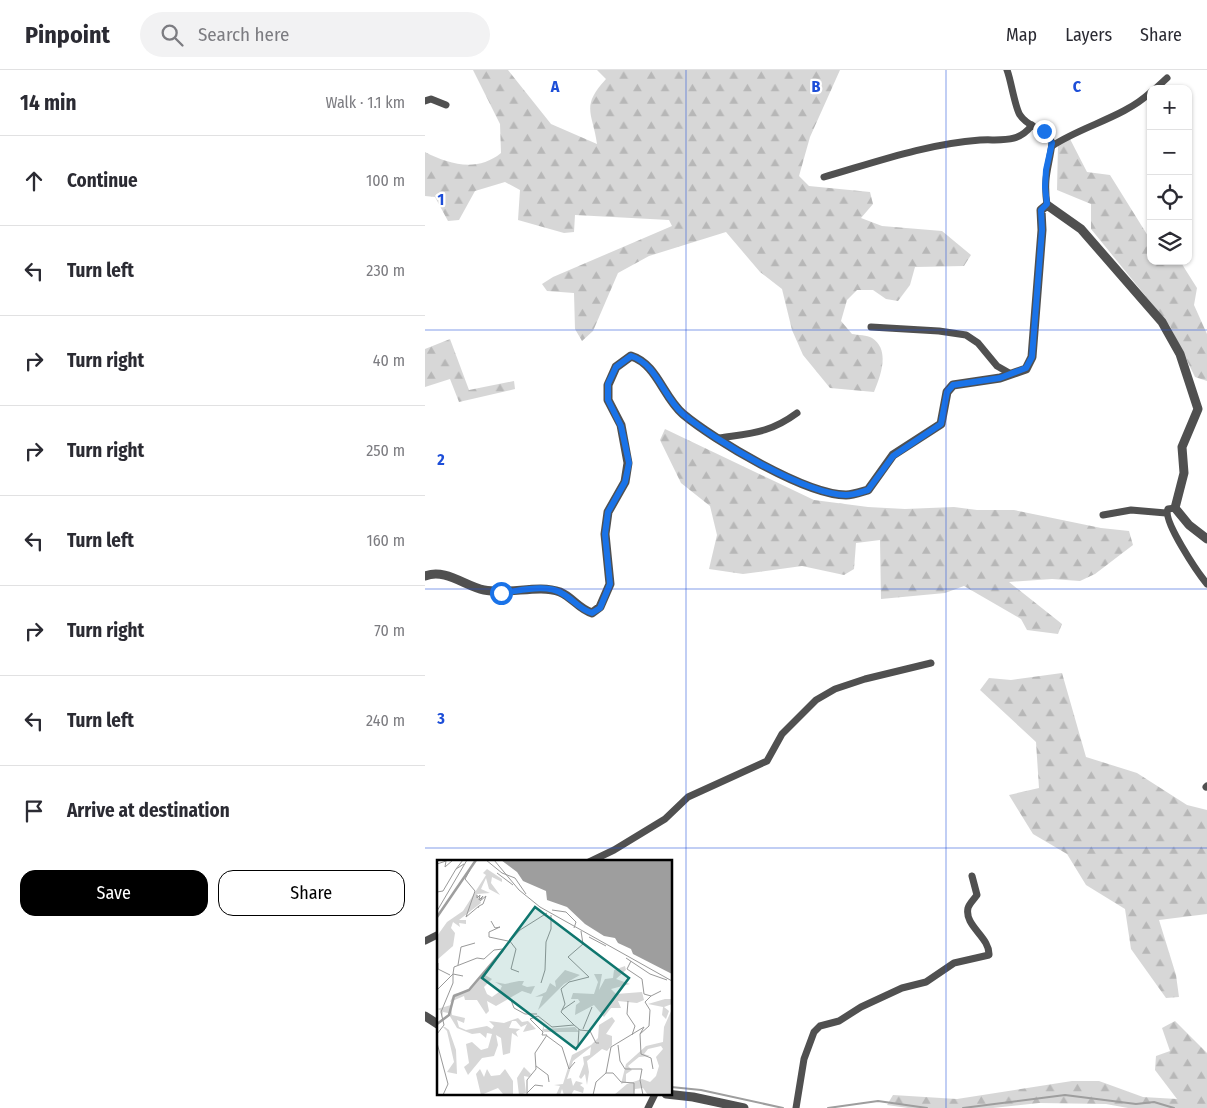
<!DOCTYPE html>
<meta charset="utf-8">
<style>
body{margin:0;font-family:"Fira Sans Condensed",sans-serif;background:#f2f2f3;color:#2b2b33}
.controls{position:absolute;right:15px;top:15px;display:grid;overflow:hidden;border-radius:10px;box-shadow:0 1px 4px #0004}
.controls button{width:45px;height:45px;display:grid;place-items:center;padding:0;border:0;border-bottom:1px solid #e1e1e2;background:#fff;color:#2b2b33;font:25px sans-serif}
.stop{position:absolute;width:15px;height:15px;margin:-11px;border:4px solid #1a73e8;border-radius:50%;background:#fff}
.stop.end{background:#1a73e8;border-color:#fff;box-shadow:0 1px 5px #0008}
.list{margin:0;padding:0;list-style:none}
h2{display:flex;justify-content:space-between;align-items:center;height:65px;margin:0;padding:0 20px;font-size:21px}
h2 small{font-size:16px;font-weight:400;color:#7c7c81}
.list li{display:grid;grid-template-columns:32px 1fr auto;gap:15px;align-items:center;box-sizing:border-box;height:90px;padding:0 20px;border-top:1px solid #e1e1e2}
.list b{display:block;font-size:19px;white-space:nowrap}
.list em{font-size:16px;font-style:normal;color:#7c7c81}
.actions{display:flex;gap:10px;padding:15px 20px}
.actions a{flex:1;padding:11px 0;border:1px solid #000;border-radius:15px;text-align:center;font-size:18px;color:#000}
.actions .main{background:#000;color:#fff}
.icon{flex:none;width:28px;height:28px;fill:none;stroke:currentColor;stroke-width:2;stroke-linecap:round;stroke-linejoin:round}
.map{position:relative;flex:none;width:782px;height:1038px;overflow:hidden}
header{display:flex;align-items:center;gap:30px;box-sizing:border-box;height:70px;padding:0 25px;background:#fff;border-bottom:1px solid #e1e1e2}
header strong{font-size:24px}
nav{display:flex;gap:28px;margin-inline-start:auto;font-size:18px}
.search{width:350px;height:45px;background:#f2f2f3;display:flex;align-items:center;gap:12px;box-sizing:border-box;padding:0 18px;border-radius:28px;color:#7c7c81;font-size:19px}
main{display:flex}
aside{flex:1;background:#fff}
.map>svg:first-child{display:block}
.forest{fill:url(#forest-firs)}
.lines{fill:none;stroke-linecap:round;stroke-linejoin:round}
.stream{stroke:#9e9e9e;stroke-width:2}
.minor{stroke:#505050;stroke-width:7}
.tertiary{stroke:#505050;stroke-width:9}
.route{stroke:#1a73e8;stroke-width:6}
.grid{fill:none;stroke:#1d4ed8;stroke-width:1;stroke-opacity:0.55}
.inset-river{fill:none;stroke:#9e9e9e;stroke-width:2.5}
.inset-road{fill:none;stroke:#999;stroke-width:1}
.view{fill:#0f766e;fill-opacity:0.15;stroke:#0f766e;stroke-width:2.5}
.inset-edge{fill:none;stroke:#000;stroke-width:2.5}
.grid-label{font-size:16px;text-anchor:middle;font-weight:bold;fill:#1d4ed8;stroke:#fff;stroke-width:4.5;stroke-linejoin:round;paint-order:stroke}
</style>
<header>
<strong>Pinpoint</strong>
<div class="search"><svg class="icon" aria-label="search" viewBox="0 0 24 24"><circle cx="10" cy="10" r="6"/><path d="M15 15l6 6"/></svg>Search here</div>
<nav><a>Map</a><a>Layers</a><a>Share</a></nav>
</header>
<main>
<aside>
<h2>14 min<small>Walk · 1.1 km</small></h2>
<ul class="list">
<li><svg class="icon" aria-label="ahead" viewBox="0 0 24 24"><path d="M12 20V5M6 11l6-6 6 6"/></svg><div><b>Continue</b></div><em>100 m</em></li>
<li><svg class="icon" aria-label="left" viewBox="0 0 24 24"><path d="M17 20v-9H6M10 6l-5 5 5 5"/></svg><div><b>Turn left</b></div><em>230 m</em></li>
<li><svg class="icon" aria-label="right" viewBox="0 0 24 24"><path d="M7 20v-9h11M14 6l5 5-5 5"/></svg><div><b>Turn right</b></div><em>40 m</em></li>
<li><svg class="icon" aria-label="right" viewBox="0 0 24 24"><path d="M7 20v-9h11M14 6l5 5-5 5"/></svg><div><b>Turn right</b></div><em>250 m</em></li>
<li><svg class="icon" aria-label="left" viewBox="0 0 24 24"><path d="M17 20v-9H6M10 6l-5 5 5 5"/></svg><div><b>Turn left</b></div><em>160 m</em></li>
<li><svg class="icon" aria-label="right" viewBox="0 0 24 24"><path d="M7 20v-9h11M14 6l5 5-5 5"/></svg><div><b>Turn right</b></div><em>70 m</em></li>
<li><svg class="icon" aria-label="left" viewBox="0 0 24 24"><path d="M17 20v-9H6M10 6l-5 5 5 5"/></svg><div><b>Turn left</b></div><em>240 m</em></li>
<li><svg class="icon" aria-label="arrive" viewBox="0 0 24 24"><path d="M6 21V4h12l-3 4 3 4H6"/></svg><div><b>Arrive at destination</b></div></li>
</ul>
<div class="actions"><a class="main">Save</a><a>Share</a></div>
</aside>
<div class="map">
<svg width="782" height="1038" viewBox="0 0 782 1038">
<defs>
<pattern id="forest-firs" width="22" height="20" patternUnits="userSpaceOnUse" patternTransform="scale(1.25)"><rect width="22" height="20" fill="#d7d7d7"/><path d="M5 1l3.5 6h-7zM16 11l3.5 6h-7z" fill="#b7b7b7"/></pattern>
</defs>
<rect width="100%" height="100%" fill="#fff"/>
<g class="forest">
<path d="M48 0H83L126 54 172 74C168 43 155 37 181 9L172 0H415L385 67 374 106 384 116 445 122 448 134 436 148 457 156 517 161 546 185 539 196 490 197 485 215 473 231 461 229 448 220H432L422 230 416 251 427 264C433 265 442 265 447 268 466 280 455 307 449 322L405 318 378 285 367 260 357 219 335 202 301 162 224 186 193 203 168 261 157 271 150 259 149 223 122 221 117 214 128 207 247 156 244 150 150 145 149 162 139 163 93 150 95 120 80 112 50 121 34 150 23 151 10 127 0 126V82C25 95 53 102 76 83L75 54Z"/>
<polygon points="645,69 662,102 685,105 723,166 726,191 755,191 772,218 769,235 782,264 782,311 770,307 745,256 666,159 666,134 632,120 633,75"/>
<polygon points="25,269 44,320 89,311 90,319 34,332 25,309 0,317 0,279"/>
<polygon points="240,359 389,430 443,437 480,439 529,437 552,440 589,440 676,458 704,461 708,475 670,504 655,511 627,509 584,512 637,554 633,564 602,560 596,549 539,516 520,523 456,529 455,470 431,473 429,499 419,505 377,496 318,504 284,499 292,465 285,436 256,413 235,370"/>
<polygon points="637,603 661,687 712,703 762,735 782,740 782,844 734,850 751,905 754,927 741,928 706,879 700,839 661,815 642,784 608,764 584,725 614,718 611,672 555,620 564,608 586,610"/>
<polygon points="750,951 782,983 782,1038 703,1038 681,1034 614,1033 568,1038 483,1038 462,1035 468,1025 532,1029 647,1011 674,1011 718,1027 752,1029 730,1000 731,986 745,981 737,958"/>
</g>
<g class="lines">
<g class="stream">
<polyline points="246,1017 276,1020 358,1038"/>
<polyline points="403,1038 453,1031 502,1038"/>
<polyline points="538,1038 640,1025 711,1034 729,1032 749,1038"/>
</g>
<g class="minor">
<path d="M582 0C586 10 590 38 595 45 603 58 621 58 627 73 624 98 618 106 622 135"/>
<polyline points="730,19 742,8"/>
<polyline points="0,31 6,29 21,35"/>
<path d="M627 76C659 55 698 48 726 22"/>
<path d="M399 107C451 92 501 74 555 70 576 69 593 74 607 55"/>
<polyline points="446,257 514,261 541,265 553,273 572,296 586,304"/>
<path d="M294 368C327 363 345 363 372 343"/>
<path d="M750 438 743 439C737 450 773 503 782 514"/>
<polyline points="678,445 706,440 741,443"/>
<polyline points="781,717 782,716"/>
<polyline points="164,792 189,780 240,749 263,727 342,691 357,664 391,630 410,619 440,609 506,593"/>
<polyline points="0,871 14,864"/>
<polyline points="223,1038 230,1024"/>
<path d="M371 1038 379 989 389 962 395 956 414 951 436 937 477 918 501 912 529 893 564 885C565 867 539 856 543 838 544 834 549 829 552 825L547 806"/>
</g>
<g class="tertiary">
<path d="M0 506C20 498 40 516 59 520 85 525 113 514 135 522 147 527 154 539 167 543L175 537 185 514 180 464 183 442 200 412 203 393 196 355 183 330V315L191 297 206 286C232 294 238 327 258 344 289 370 381 425 421 425 428 425 436 422 443 420L468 385 516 354 522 322 528 315 575 308 601 299 607 287 617 160 616 140 622 135 656 159 737 252 755 284 773 339 757 377 759 403 750 438 764 455 782 469"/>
<polyline points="0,946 14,955"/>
<polyline points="241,1024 268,1027 319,1038"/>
</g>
</g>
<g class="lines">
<path class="route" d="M76 523C95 521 122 513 138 524 149 530 154 539 167 543L175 538 185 514 180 464 183 442 200 412 204 393 196 356 183 330V314L191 297 206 286C232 294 238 327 258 344 289 370 381 425 421 425 428 425 436 422 443 420L468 386 516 354 522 322 528 315 575 308 601 298 607 287 617 160 616 140 622 134 620 117 621 100 627 73 619 61"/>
</g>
<path class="grid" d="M261 0V1038M521 0V1038M0 260H782M0 519H782M0 778H782"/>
<g transform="translate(12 790)">
<rect width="235" height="235" fill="#fff"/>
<path d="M50 9 65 19V22L55 17 54 23 63 35 52 29 49 18 44 29 53 33 40 34 44 43 22 60H29V64L22 63 23 67 16 62 14 68 18 73 16 86 0 100V76L10 62 26 51 49 15 46 13ZM67 89 48 115 55 119 47 127 50 134 55 137 62 132 65 126 58 122 68 124 82 121H87L85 125 90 127 98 126 94 134 85 131 59 146 50 141 52 151 49 154 40 140H28L27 136 13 142 17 134 30 131 38 124ZM188 106 189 110 179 119 193 124 174 129 179 134 205 132 207 140 200 143 181 141 184 148H174L167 157 157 145 138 155 139 145 143 142 141 139H134L136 133 157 134 161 122 157 114H165L162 130 168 119 176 118 177 110ZM128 110 143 115 127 124 101 150 106 136 98 137 109 132 113 123 119 127 118 121ZM228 139H235V144L227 147 232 151 229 159 225 155 226 147 211 144ZM14 145 15 155 28 158 27 163 20 160 22 167 29 170 50 166 55 169 57 166 52 161 67 163 81 158 85 162 91 161 99 169 86 172 90 164 84 167 79 161H75L72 168 83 169 79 172 81 177 75 173 73 193 66 195 64 178 59 175 61 185 57 196 45 198 31 215 27 207 32 203 29 184 35 182 44 190 51 188 55 174 50 173 49 178 43 173 35 174 20 168 11 153 6 152 5 158 3 150 0 149ZM235 149 233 235H211L206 228 198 229 196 235H177L190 224 205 219 213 222 219 216 222 206 219 197 226 189 224 186 211 189 207 194 213 196 202 197 191 206 195 210 189 214V222L184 224 189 204 209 186 226 182 227 167ZM175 157 178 161 169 174 175 176V185L170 191 165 189 150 201 152 212 150 225 148 214 144 219 142 217 147 204 146 197 153 195 154 187 136 201 130 219 134 218 136 226 139 221 146 223 143 225 147 228 146 233 137 230 134 235H127L125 229 123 235H119L123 226 117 225 126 224 135 195 154 185 161 178 162 165ZM107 164V169L138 167 142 172H108L105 171ZM6 167H8L12 170 19 190 20 214 10 212 17 202 10 171ZM87 207 94 214 92 217 87 216 89 233 82 235 80 218ZM43 209 47 217 50 209 54 216 63 215 68 209 76 221V235L66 234 61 228 44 235 39 214Z" fill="#d7d7d7"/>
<path d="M64 0H235V114L196 94 194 89 181 83 178 78 167 76 148 64 130 47 110 40 109 31 86 21 80 12Z" fill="#9e9e9e"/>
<path class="inset-river" d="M0 57 39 0M0 164 12 155 17 136 32 130 66 90"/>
<path class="inset-road" d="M26 0 19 9 27 4M49 0 65 13 78 18 89 34M57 0 82 30 103 47 235 121M0 4 9 1 8 7 16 0M33 10 28 19 38 31 29 57 42 46 41 48M60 13 76 25M0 32 6 31 19 9M40 35V38L43 35 42 40 46 36 43 41 49 36 46 44 42 46M115 50 129 52 139 62 137 68M0 51 30 0M54 61 58 68 63 67 52 72V77L71 81M152 77 169 86M72 80 79 89 74 109 82 112M189 98 213 114 230 120M194 101 190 109 205 119 207 134 214 136 224 131M1 103V109L13 115M21 105 24 87 38 83M104 123 108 110 109 82 114 69V55M0 130 16 114 17 107 40 98 47 99 57 90 66 89 83 70 110 53M74 140 77 148 88 154H100M191 141 190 154 198 166 195 175M125 150 138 141M137 165 143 170 153 171 159 183H162M146 169 155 147M0 174 7 165 4 152 16 123V114L26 116M203 174 204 194 214 198 216 209M110 176 125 187 132 209 138 202M0 183 11 224 6 235M141 185 142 169M181 185 183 201 188 209H205L203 220 206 235M99 206 111 215 112 222M169 213H176L184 222 197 223V235M90 233 98 225 106 226M90 235V220L99 209 98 193 110 175H105L106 172 93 159 101 156 115 167 137 165 124 152 128 144 124 129 132 122 152 117 131 97 146 84 144 71M156 235 159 222 169 213 174 187 207 167 203 174 212 166 213 150 208 142 214 136"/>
<path class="view" d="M98 47 192 118 139 189 45 118Z"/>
<rect width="235" height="235" class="inset-edge"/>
</g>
<g class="grid-label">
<text x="130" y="22">A</text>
<text x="391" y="22">B</text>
<text x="652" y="22">C</text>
<text x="16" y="135">1</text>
<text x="16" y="395">2</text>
<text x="16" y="654">3</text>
</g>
</svg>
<div class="controls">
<button>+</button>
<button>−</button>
<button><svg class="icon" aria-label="locate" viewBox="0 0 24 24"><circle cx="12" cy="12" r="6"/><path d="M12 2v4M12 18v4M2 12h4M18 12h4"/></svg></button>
<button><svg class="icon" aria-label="layers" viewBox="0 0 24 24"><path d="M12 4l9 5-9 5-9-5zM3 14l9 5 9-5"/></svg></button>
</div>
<div class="stop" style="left:76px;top:523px"></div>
<div class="stop end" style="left:619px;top:61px"></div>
</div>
</main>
